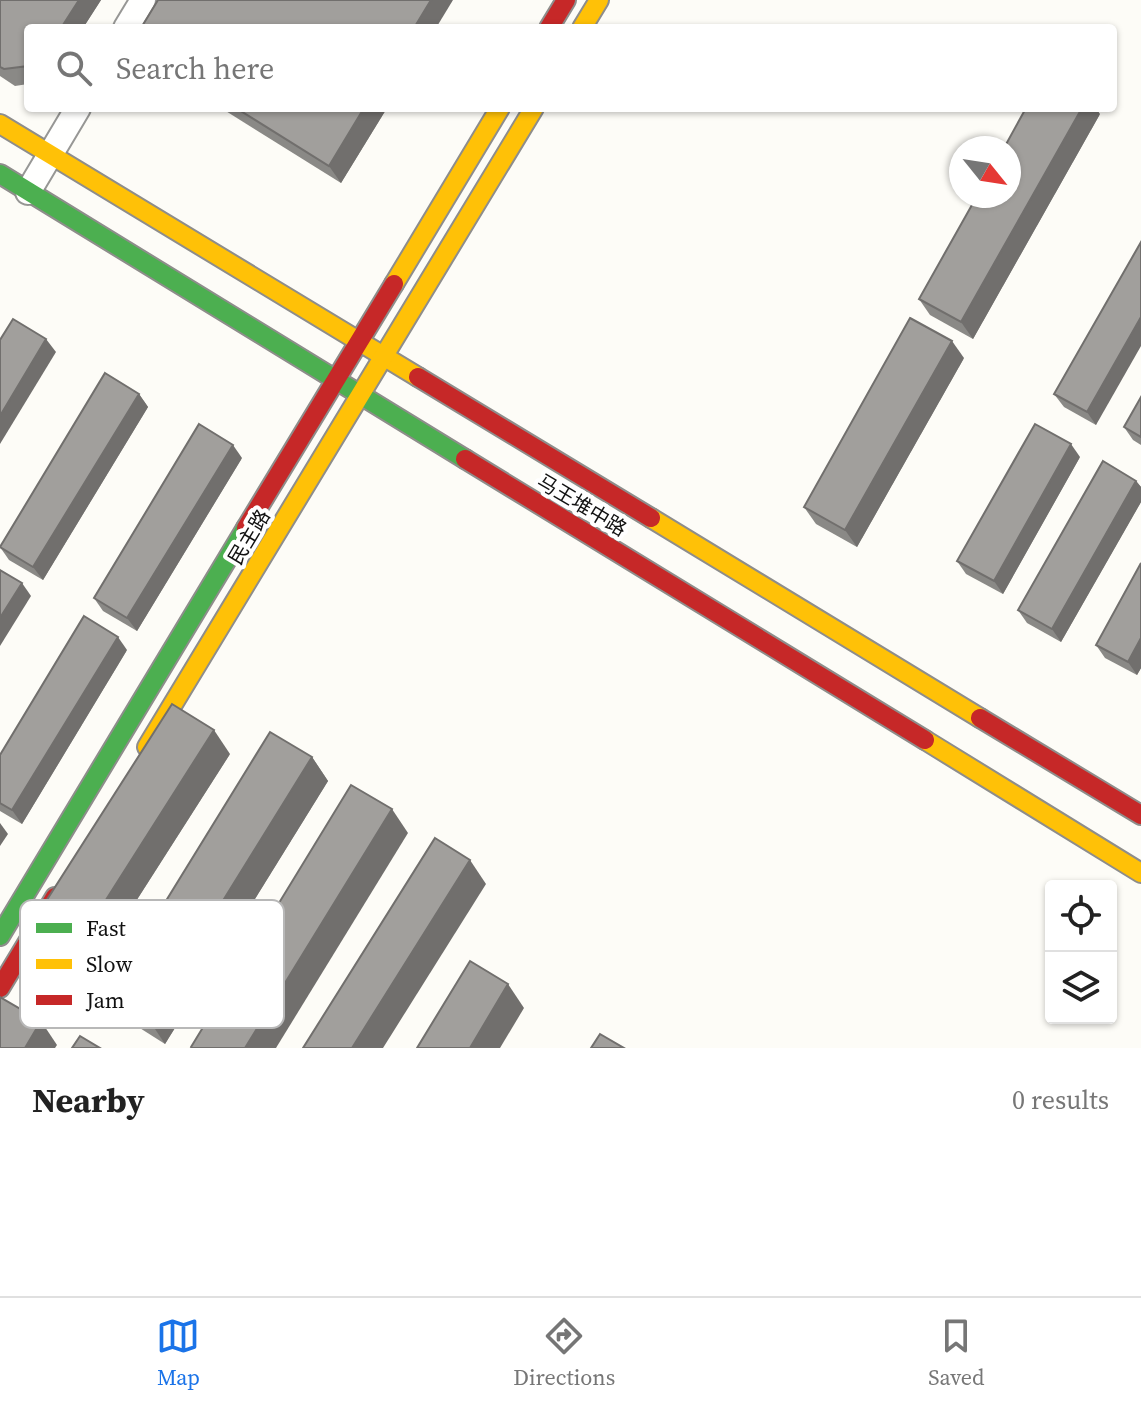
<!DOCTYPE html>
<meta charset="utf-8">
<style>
body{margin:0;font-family:"Source Serif 4","Noto Sans SC",serif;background:#f6f6f6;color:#222}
.controls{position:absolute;right:24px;bottom:24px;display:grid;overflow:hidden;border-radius:8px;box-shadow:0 2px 6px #0004}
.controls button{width:72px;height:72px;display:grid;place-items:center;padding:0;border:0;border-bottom:2px solid #e0e0e0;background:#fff;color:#222;font:40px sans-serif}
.compass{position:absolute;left:949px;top:136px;width:72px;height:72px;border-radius:50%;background:#fff;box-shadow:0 2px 6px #0004;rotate:120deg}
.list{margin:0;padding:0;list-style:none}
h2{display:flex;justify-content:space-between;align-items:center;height:104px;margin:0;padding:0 32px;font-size:34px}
h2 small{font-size:26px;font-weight:400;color:#767676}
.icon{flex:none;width:44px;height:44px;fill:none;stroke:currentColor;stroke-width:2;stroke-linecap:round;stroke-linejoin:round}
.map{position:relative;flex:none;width:1141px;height:1048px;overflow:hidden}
.search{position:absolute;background:#fff;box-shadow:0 2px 6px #0004;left:24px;right:24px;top:24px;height:88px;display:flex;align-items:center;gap:20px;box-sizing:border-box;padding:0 28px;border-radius:8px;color:#767676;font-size:30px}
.sheet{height:248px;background:#fff}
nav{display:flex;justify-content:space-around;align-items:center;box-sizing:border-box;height:112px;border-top:2px solid #e0e0e0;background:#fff;font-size:22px;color:#767676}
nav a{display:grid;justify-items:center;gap:4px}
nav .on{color:#1a73e8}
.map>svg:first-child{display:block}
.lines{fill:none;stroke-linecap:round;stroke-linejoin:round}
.street-casing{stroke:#979795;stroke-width:28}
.fast-casing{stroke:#8e8d8b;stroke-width:22}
.slow-casing{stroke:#8e8d8b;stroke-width:22}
.jam-casing{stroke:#8e8d8b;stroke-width:22}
.street{stroke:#fffffe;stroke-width:24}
.fast{stroke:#4caf50;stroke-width:18}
.slow{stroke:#ffc107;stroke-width:18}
.jam{stroke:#c62828;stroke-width:18}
.wall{fill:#8a8986}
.shaded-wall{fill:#716f6d}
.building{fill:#a19f9c;stroke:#716f6d;stroke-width:2}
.labels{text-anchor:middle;stroke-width:8;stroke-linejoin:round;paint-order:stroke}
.street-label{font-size:20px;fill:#111;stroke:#fff}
.key{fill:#fff;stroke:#b8b8b8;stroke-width:2}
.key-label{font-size:22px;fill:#111}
</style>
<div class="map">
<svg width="1141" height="1048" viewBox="0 0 1141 1048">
<rect width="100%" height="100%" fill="#fdfcf7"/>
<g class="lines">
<defs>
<g id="street">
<polyline points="126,28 143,0"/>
<polyline points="28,192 78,108"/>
</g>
<g id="fast">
<polyline points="0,174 465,459"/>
<polyline points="0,936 246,528"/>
</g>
<g id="slow">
<polyline points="582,28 599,0"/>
<polyline points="0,124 418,377"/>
<polyline points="394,284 500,108"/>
<polyline points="651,518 980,718"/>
<polyline points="925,740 1141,873"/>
<polyline points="147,747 534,108"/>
</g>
<g id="jam">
<polyline points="549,28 566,0"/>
<polyline points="418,377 651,518"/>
<polyline points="465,459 925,740"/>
<polyline points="246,528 394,284"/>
<polyline points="980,718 1141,815"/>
<polyline points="0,988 55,897"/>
</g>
</defs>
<use href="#street" class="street-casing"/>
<use href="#fast" class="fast-casing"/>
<use href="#slow" class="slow-casing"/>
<use href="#jam" class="jam-casing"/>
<use href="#street" class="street"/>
<use href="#fast" class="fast"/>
<use href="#slow" class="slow"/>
<use href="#jam" class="jam"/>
</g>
<g class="wall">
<polygon points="0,0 101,0 83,28 28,28 28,84 15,86 0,76"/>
<polygon points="221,108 387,108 341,183"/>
<polygon points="1100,114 973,339 930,315 919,299"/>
<polygon points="1141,242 1096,425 1064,407 1054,394"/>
<polygon points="964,358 857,547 816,524 804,507"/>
<polygon points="139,394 148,407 43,580 9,560 0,547"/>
<polygon points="1141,397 1141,445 1133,440 1124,427"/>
<polygon points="1080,457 1003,594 966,574 957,561"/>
<polygon points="242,458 137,631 103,611 94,598"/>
<polygon points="1136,481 1141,487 1141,502 1061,642 1027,623 1018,610"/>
<polygon points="1141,563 1141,668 1137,675 1105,658 1096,645"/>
<polygon points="127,650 22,824 0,811 0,755"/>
<polygon points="230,754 85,981 43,954 27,931"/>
<polygon points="312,757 328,781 165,1044 124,1018 108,995"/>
</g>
<g class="shaded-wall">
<polygon points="79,0 101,0 83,28 61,28"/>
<polygon points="431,0 453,0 436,28 414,28"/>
<polygon points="364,108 387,108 341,183 329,166"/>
<polygon points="1082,108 1096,108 1100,114 973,339 961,322"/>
<polygon points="1141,317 1141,346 1096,425 1087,412"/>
<polygon points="46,339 56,352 0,444 0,416"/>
<polygon points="952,341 964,358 857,547 845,530"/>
<polygon points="139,394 148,407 43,580 33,567"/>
<polygon points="1071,444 1080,457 1003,594 994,581"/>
<polygon points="233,445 242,458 137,631 127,618"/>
<polygon points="1136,481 1141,487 1141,502 1061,642 1052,629"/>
<polygon points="22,583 31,596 0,646 0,618"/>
<polygon points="118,637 127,650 22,824 12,810"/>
<polygon points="1141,638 1141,668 1137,675 1128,662"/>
<polygon points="214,730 230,754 85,981 69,958"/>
<polygon points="312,757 328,781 165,1044 149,1020"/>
<polygon points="392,809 408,833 276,1048 245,1048"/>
<polygon points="0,823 8,834 0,846"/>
<polygon points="470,860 486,884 383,1048 352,1048"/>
<polygon points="508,984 524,1008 500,1048 470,1048"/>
<polygon points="41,1021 57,1045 55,1048 25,1048"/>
</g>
<g class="building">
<polygon points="0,0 79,0 61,28 28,28 28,66 4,69 0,67"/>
<polygon points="158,0 431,0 414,28 141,28"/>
<polygon points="236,108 364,108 329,166"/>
<polygon points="1026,108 1082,108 961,322 919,299 977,196 1009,196 1009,148 1004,148"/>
<polygon points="1141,242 1141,317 1087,412 1054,394"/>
<polygon points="910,318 952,341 845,530 804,507"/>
<polygon points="13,319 46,339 0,416 0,340"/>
<polygon points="105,373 139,394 33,567 0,547"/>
<polygon points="1141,397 1141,437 1124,427"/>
<polygon points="199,424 233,445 127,618 94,598"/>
<polygon points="1035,424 1071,444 994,581 957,561"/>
<polygon points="1103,461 1136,481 1052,629 1018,610"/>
<polygon points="1141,563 1141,638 1128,662 1096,645"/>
<polygon points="0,570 22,583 0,618"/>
<polygon points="84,616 118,637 12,810 0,803 0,755"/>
<polygon points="172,704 214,730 69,958 27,931"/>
<polygon points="270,732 312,757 149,1020 108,995"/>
<polygon points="351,785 392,809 245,1048 192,1048 191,1047"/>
<polygon points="435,838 470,860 352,1048 303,1048"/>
<polygon points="470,961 508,984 470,1048 417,1048"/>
<polygon points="0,997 41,1021 25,1048 0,1048"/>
<polygon points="600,1034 624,1048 591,1048"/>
<polygon points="80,1036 100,1048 72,1048"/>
</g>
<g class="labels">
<g class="street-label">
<text transform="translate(582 505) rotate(31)" y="7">马王堆中路</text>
<text transform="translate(249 537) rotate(-59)" y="7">民主路</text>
</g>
</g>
<rect x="20" y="900" width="264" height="128" rx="12" class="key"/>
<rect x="36" y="923" width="36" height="10" fill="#4caf50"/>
<rect x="36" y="959" width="36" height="10" fill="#ffc107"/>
<rect x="36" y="995" width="36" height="10" fill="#c62828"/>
<g class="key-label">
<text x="86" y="936">Fast</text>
<text x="86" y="972">Slow</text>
<text x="86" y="1008">Jam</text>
</g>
</svg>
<div class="controls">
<button><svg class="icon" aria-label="locate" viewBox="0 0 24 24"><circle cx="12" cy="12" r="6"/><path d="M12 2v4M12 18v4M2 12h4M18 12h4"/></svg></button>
<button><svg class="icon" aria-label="layers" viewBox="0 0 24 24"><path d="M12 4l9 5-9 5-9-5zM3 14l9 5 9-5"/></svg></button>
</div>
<svg class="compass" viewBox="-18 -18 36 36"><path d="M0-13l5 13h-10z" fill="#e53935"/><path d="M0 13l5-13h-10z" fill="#767676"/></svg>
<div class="search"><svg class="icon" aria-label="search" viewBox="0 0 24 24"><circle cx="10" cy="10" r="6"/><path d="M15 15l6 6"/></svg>Search here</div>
</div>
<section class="sheet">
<h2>Nearby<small>0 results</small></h2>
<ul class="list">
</ul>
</section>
<nav>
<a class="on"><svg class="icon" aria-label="map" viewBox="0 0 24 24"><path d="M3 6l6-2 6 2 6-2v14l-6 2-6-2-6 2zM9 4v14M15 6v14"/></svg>Map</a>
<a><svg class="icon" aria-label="directions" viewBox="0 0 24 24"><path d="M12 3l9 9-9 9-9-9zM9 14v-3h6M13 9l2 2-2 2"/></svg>Directions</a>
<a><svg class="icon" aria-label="saved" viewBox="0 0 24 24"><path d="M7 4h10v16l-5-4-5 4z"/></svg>Saved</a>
</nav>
